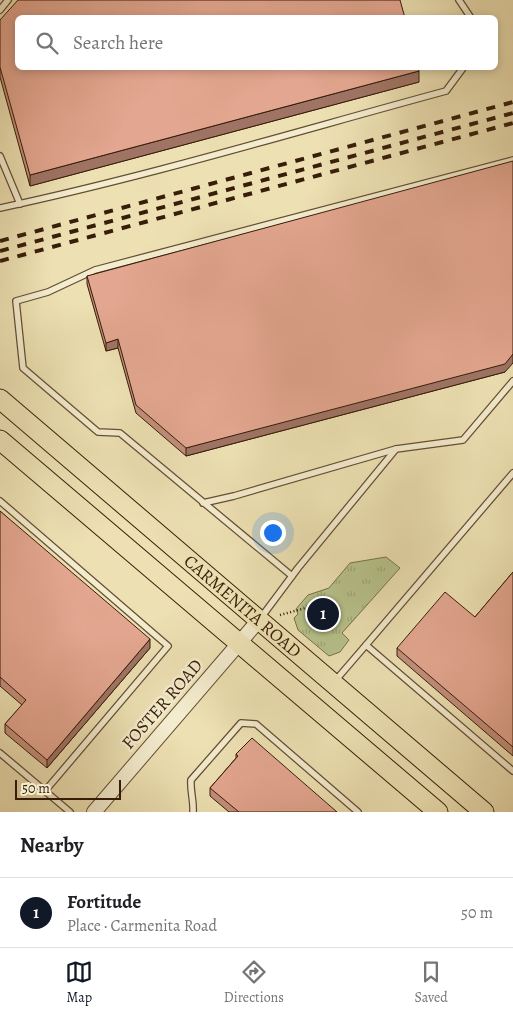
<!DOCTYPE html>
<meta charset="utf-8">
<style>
body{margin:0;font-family:Alegreya,serif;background:#f2f2f2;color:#202124}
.scale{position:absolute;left:15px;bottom:12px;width:106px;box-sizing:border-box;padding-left:5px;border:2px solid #381d09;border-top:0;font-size:14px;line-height:18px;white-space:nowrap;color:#381d09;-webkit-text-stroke:4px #f3ecce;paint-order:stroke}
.you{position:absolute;left:272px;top:532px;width:18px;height:18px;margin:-12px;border:4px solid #fff;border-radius:50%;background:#1a73e8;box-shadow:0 0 0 8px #1a73e833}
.badge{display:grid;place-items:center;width:32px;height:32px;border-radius:50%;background:#111827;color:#fff;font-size:16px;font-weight:700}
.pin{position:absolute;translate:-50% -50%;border:2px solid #fff;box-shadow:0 1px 5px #0006}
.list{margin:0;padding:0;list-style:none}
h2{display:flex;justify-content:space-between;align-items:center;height:65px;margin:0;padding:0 20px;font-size:21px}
h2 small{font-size:16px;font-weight:400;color:#757577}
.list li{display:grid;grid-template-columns:32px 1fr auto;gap:15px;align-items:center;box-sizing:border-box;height:70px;padding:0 20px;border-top:1px solid #e0e0e0}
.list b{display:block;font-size:19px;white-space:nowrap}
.list p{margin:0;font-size:16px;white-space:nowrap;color:#757577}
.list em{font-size:16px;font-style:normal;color:#757577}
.icon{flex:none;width:28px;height:28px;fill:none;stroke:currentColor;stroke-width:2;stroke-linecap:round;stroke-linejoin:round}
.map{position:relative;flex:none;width:513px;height:812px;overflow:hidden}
.search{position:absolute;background:#fff;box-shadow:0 2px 8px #0003;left:15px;right:15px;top:15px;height:55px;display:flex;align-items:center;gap:12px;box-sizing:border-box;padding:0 18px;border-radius:8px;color:#757577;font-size:19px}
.sheet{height:135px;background:#fff}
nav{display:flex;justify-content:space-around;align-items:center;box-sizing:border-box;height:70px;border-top:1px solid #e0e0e0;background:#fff;font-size:14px;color:#757577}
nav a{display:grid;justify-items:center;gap:2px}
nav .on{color:#111827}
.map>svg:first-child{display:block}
.grass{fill:url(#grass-tufts);stroke:#78704a}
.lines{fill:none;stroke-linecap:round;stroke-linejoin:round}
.service-casing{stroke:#654e34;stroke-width:8}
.tertiary-casing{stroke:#654e34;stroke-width:16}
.primary-casing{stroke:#381d09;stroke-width:21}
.path{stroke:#381d09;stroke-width:2.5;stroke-dasharray:1 2.5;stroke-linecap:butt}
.service{stroke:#f3ecce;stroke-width:5.5}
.tertiary{stroke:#f3ecce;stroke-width:14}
.primary{stroke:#ede1b3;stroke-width:19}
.rail{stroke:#381d09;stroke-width:4;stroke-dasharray:9 9;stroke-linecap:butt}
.wall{fill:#c38f7c;stroke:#381d09}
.shaded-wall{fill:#9f7465;stroke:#381d09}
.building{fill:#e3a690;stroke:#381d09}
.labels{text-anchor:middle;stroke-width:5;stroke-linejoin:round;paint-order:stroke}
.street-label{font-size:18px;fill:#381d09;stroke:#f3ecce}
</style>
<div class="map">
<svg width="513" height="812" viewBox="0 0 513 812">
<defs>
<pattern id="grass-tufts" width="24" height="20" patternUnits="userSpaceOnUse" patternTransform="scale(1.25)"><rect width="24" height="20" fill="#b8c38c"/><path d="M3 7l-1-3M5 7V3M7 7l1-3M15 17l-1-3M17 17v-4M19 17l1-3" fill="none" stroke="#9fa777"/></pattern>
</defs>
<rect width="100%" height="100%" fill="#ede1b3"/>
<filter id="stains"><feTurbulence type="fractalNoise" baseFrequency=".004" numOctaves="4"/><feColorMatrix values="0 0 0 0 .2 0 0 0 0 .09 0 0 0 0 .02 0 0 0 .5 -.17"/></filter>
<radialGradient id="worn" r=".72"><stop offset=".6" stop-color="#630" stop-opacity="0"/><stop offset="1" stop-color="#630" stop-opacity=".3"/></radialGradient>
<polygon class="grass" points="386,557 400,568 342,633 349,640 340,652 329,656 298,630 294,618 298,614 296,609 308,595 329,588 350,563"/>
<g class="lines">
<defs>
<g id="service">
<polyline points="459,0 471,18"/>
<polyline points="0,10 8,0"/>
<polyline points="0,156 20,204"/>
<path d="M0 208C150 176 298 131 446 91L463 68"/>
<polyline points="0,501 168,646 45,791"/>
<polyline points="203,503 234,496 396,449"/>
<polyline points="292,576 120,433 98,432 23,368 16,301 48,292 95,270 513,160"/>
<polyline points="260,619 298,568 396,449 463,440 513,381"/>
<polyline points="366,645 513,473"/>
<polyline points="335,681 366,645 513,771"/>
<polyline points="0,753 70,812"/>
<path d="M193 812C194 801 190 791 191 780L241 723 256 724 358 812"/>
</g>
<polyline id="tertiary" points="94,812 259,620"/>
<g id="primary">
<path id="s1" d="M0 399 484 812"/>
<polyline points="0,440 438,812"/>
</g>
</defs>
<use href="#service" class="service-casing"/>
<use href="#tertiary" class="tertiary-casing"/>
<use href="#primary" class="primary-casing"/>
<polyline class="path" points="280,615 328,602"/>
<use href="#service" class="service"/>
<use href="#tertiary" class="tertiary"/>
<use href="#primary" class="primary"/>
<g class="rail">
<polyline points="0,241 513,102"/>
<polyline points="0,251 513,113"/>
<polyline points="0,261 513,123"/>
</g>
</g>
<g class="wall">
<polygon points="0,20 419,82 30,186 0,77"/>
<polygon points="87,276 505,372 186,456 136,413 118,348 106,351 87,284"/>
<polygon points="0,511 150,648 47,768 5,733 5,724 22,705 0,686"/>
<polygon points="513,572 513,756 397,656 397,648 475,617"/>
<polygon points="236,754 337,812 229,812 210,796 210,788 236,758"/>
</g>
<g class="shaded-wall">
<polygon points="419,71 419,82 30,186 30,175"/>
<polygon points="118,339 118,348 106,351 106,343"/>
<polygon points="513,354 513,363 505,372 186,456 186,448"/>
<polygon points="150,639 150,648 47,768 47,760"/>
</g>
<g class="building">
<polygon points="18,0 400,0 405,18 18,18 18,68 418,68 419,71 30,175 0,67 0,20"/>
<polygon points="513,161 513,354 505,364 186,448 136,405 118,339 106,343 87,276"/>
<polygon points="0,511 150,639 47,760 5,724 26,700 0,677"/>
<polygon points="513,572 513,747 397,648 445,592 475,617"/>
<polygon points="252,738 337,812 239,812 210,788 238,756 236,754"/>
</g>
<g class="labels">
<g class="street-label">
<text dy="6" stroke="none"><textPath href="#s1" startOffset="319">CARMENITA ROAD</textPath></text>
<text transform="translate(162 704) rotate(-49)" y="6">FOSTER ROAD</text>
</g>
</g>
<rect width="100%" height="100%" filter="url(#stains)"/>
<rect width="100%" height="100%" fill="url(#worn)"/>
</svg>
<div class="scale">50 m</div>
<div class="you"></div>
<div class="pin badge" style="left:323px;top:614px">1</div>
<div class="search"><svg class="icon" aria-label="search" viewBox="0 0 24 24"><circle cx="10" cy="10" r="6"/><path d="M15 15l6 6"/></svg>Search here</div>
</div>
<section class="sheet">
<h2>Nearby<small></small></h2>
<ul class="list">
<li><span class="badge">1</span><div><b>Fortitude</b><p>Place · Carmenita Road</p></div><em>50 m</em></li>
</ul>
</section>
<nav>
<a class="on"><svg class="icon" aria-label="map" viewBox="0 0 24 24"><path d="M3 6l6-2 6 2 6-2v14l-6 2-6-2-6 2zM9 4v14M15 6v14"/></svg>Map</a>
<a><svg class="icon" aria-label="directions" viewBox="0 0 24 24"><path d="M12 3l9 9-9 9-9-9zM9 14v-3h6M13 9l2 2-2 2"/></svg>Directions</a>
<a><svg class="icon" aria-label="saved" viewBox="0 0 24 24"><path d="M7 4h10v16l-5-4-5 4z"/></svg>Saved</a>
</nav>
